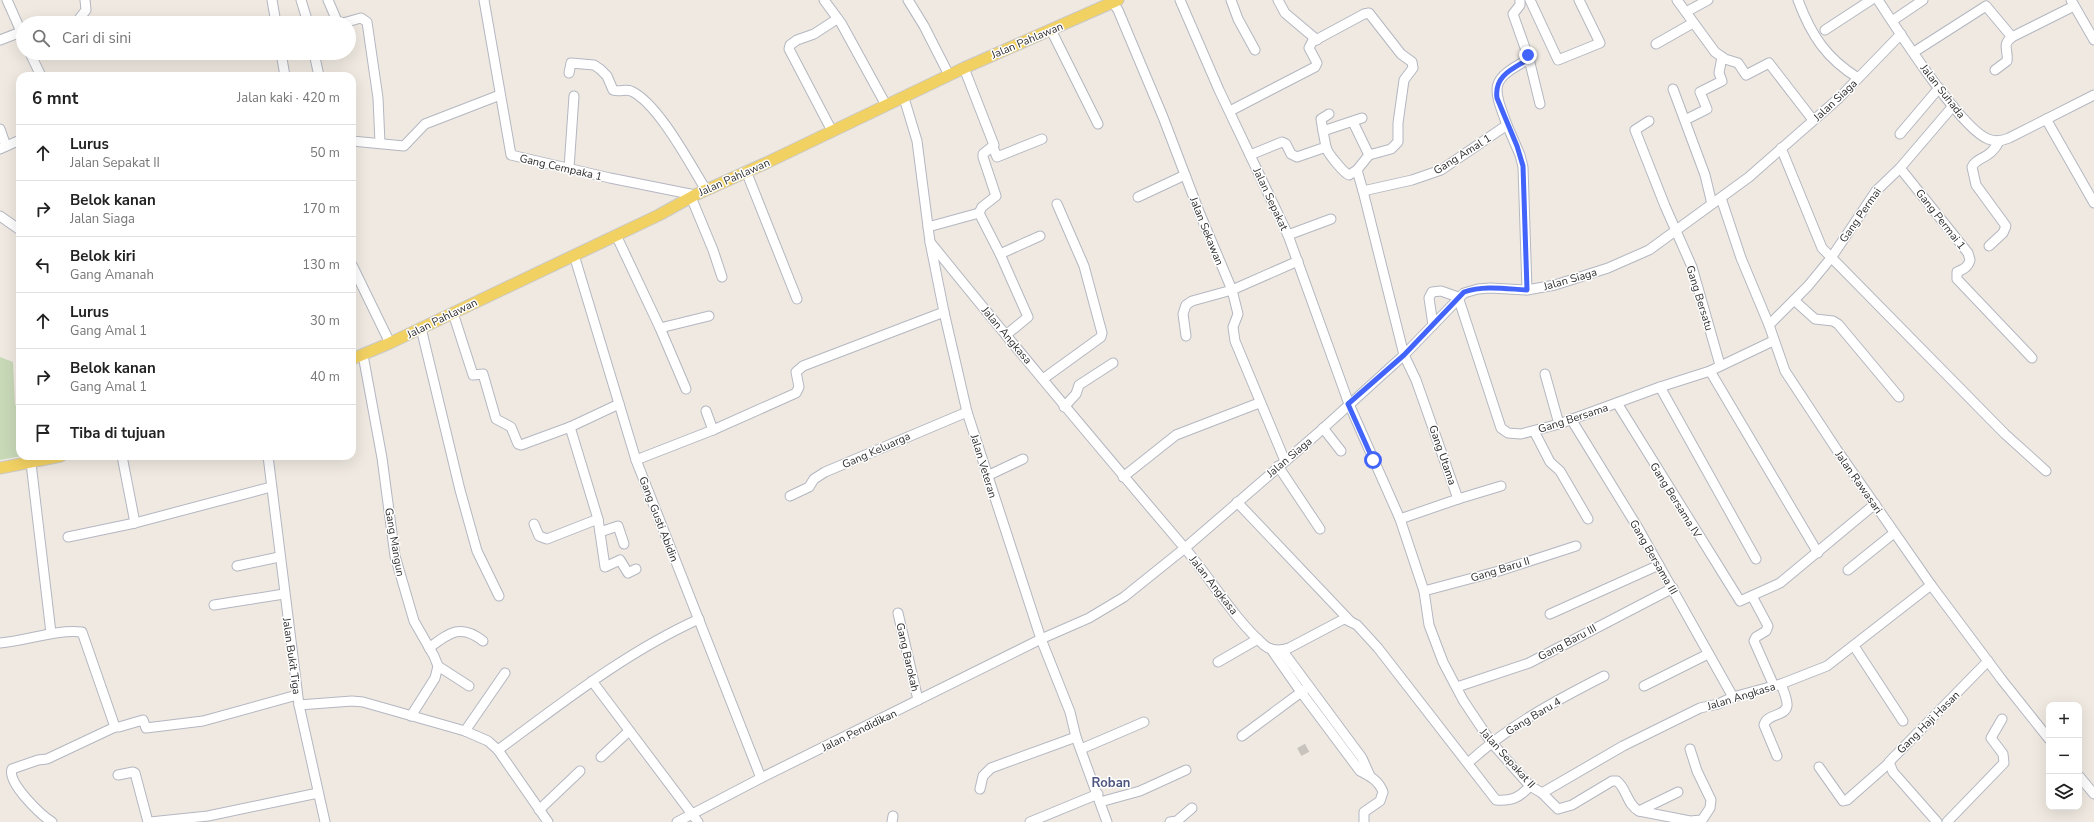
<!DOCTYPE html>
<html lang="id">
<meta charset="utf-8">
<style>
body{margin:0;font-family:"Nunito Sans",sans-serif;background:#f6f6f6;color:#222}
.controls{position:absolute;right:12px;bottom:12px;display:grid;overflow:hidden;border-radius:8px;box-shadow:0 4px 16px #0002}
.controls button{width:36px;height:36px;display:grid;place-items:center;padding:0;border:0;border-bottom:1px solid #e0e0e0;background:#fff;color:#222;font:20px sans-serif}
.stop{position:absolute;width:12px;height:12px;margin:-9px;border:3px solid #4264fb;border-radius:50%;background:#fff}
.stop.end{background:#4264fb;border-color:#fff;box-shadow:0 1px 4px #0008}
.list{margin:0;padding:0;list-style:none}
h2{display:flex;justify-content:space-between;align-items:center;height:52px;margin:0;padding:0 16px;font-size:17px}
h2 small{font-size:13px;font-weight:400;color:#767676}
.list li{display:grid;grid-template-columns:26px 1fr auto;gap:12px;align-items:center;box-sizing:border-box;height:56px;padding:0 16px;border-top:1px solid #e0e0e0}
.list b{display:block;font-size:15px;white-space:nowrap}
.list p{margin:0;font-size:13px;white-space:nowrap;color:#767676}
.list em{font-size:13px;font-style:normal;color:#767676}
.icon{flex:none;width:22px;height:22px;fill:none;stroke:currentColor;stroke-width:2;stroke-linecap:round;stroke-linejoin:round}
.map{position:relative;flex:none;width:2094px;height:822px;overflow:hidden}
.search{position:absolute;background:#fff;box-shadow:0 4px 16px #0002;left:16px;top:16px;width:340px;height:44px;display:flex;align-items:center;gap:10px;box-sizing:border-box;padding:0 14px;border-radius:22px;color:#767676;font-size:15px}
.panel{position:absolute;background:#fff;box-shadow:0 4px 16px #0002;left:16px;top:72px;width:340px;height:388px;border-radius:12px}
.map>svg:first-child{display:block}
.cemetery{fill:#c8d9b8}
.lines{fill:none;stroke-linecap:round;stroke-linejoin:round}
.minor-tunnel{stroke:#c8c4bd;stroke-width:9;stroke-dasharray:9 4.5;stroke-linecap:butt}
.minor-casing{stroke:#b4b7c1;stroke-width:11}
.major-casing{stroke:#c9c9c9;stroke-width:13}
.minor{stroke:#fff;stroke-width:9}
.major{stroke:#f2d163;stroke-width:11}
.route{stroke:#4264fb;stroke-width:5}
.labels{text-anchor:middle;stroke-width:3;stroke-linejoin:round;paint-order:stroke}
.street-label{font-size:11px;fill:#2e2e2e;stroke:#fff}
.quarter-label{font-size:13px;font-weight:bold;fill:#4d5680;stroke:#fff}
</style>
<div class="map">
<svg width="2094" height="822" viewBox="0 0 2094 822">
<rect width="100%" height="100%" fill="#efe9e1"/>
<polygon class="cemetery" points="0,357 13,362 15,405 20,408 20,456 22,456 0,460"/>
<g class="lines">
<polyline class="minor-tunnel" points="1301,746 1306,755"/>
<defs>
<g id="minor">
<polyline points="7,0 23,36"/>
<polyline points="272,0 276,23"/>
<polyline points="301,0 308,23"/>
<polyline points="328,0 337,21 343,23 361,18 367,22 378,98 380,143"/>
<polyline points="484,0 511,155 610,178 695,195"/>
<polyline points="824,0 841,23 886,105"/>
<polyline points="908,0 924,26 949,75"/>
<polyline points="1111,0 1118,10 1163,117 1200,214 1232,290 1238,314 1233,327 1235,341 1285,461"/>
<path d="M1180 0 1219 90 1288 235 1349 404 1400 519 1424 591 1429 625 1443 662 1463 700 1491 742 1530 786 1542 793 1558 809 1572 805 1612 781H1617C1627 789 1627 805 1639 811L1690 821 1702 820 1710 808 1711 800 1697 771 1690 749"/>
<polyline points="1231,0 1238,19 1255,50"/>
<polyline points="1278,0 1285,13 1317,40"/>
<polyline points="1530,0 1558,60 1600,43 1579,0"/>
<polyline points="1677,0 1715,52 1725,59 1738,63 1746,75 1769,63 1813,120"/>
<path d="M1798 0C1811 35 1826 58 1858 78"/>
<path d="M1878 0C1897 29 1960 128 1988 139 1995 142 2002 141 2009 138L2094 95"/>
<polyline points="2071,0 2094,40"/>
<polyline points="1686,12 1708,0"/>
<polyline points="1892,21 1923,0"/>
<polyline points="76,23 86,10 85,0"/>
<polyline points="1051,30 1098,124"/>
<polyline points="1825,30 1871,0"/>
<polyline points="2012,37 2074,6"/>
<polyline points="0,40 21,32"/>
<polyline points="1656,44 1693,23"/>
<path d="M1914 52 1986 6 2012 37C2001 45 2009 51 2007 61L1995 70"/>
<polyline points="30,53 41,76"/>
<polyline points="281,53 285,76"/>
<polyline points="314,53 319,76"/>
<polyline points="1529,59 1540,104"/>
<polyline points="964,68 994,145 983,154 983,157 996,196 982,207 979,213"/>
<path d="M569 73 571 63 594 65 600 69 607 76 613 90C619 92 626 89 631 91 658 103 690 164 706 190"/>
<polyline points="1673,89 1705,175 1712,204"/>
<polyline points="904,98 917,141 930,242 944,312 967,412 1041,639 1070,712 1076,737 1107,822"/>
<polyline points="1230,111 1315,67 1317,63 1309,48 1312,42 1364,14 1369,13 1401,54 1412,62 1413,68 1404,80 1398,123 1398,142 1391,149 1369,155 1353,122"/>
<polyline points="1689,118 1707,109 1700,92 1722,81 1719,73 1722,57"/>
<polyline points="2046,119 2094,203"/>
<polyline points="1649,121 1635,130 1665,206 1692,267 1720,365"/>
<polyline points="1507,125 1520,155 1523,167 1527,290"/>
<polyline points="0,129 6,146"/>
<polyline points="832,131 789,49 790,45 797,40 814,34 837,19"/>
<polyline points="1323,131 1321,119 1329,114"/>
<polyline points="1900,134 1939,88"/>
<polyline points="352,141 404,146 425,124 500,95"/>
<polyline points="993,147 997,157 1042,139"/>
<path d="M1326 147C1327 153 1344 173 1349 175L1357 170 1369 155"/>
<polyline points="1781,148 1822,248 2005,434 2046,471"/>
<polyline points="0,149 20,140"/>
<polyline points="1250,155 1282,142 1286,144 1291,154 1297,157 1326,147 1323,131 1362,118"/>
<polyline points="569,168 574,96"/>
<path d="M1900 168 1968 253 1970 260C1968 267 1964 269 1957 272V279L2032 358"/>
<polyline points="1357,170 1363,191"/>
<polyline points="746,171 797,299"/>
<polyline points="691,197 713,250 722,277"/>
<polyline points="1138,197 1185,175"/>
<polyline points="1721,198 1741,258 1769,325 1785,371 1837,450 1931,585 2002,680 2049,739"/>
<polyline points="0,216 20,230"/>
<polyline points="928,227 979,213 1000,254 1040,236"/>
<polyline points="616,235 660,328 709,316"/>
<polyline points="1288,235 1331,219"/>
<path d="M930 242C1013 345 1098 446 1183 546 1209 576 1234 619 1264 645 1271 651 1280 651 1289 648L1342 620 1345 619 1357 625 1378 648 1496 800C1512 801 1519 798 1530 786"/>
<path d="M1989 246 2003 233 2006 226 1976 185 1972 167C1975 158 1992 158 1999 141"/>
<polyline points="1000,254 1028,317 1006,335"/>
<polyline points="574,255 636,460 761,778"/>
<polyline points="352,265 390,343"/>
<polyline points="1795,301 1815,319 1833,321 1838,324 1899,397"/>
<polyline points="453,313 473,375 483,374 496,419 511,427 518,444 521,445 570,427 619,404"/>
<polyline points="1433,325 1429,298 1432,292 1441,291 1458,297 1501,428 1508,433 1521,434 1559,424 1660,387 1710,371 1773,341"/>
<polyline points="1769,325 1808,286 1831,258 1876,191 1900,168 1953,106"/>
<polyline points="421,328 460,490 477,551 499,596"/>
<polyline points="660,328 686,389"/>
<polyline points="1186,336 1183,314 1186,305 1192,301 1232,290 1298,261"/>
<polyline points="363,355 382,458 395,556 414,621 434,656 438,666 435,678 411,716"/>
<polyline points="1710,371 1818,553"/>
<polyline points="1545,374 1559,424"/>
<polyline points="1043,379 1101,337 1102,333 1084,266 1057,204"/>
<polyline points="1660,387 1756,559"/>
<polyline points="1617,403 1740,601 1780,583 1875,504"/>
<polyline points="1064,407 1076,394 1079,385 1113,363"/>
<polyline points="706,411 713,430"/>
<polyline points="1571,419 1638,528 1733,697"/>
<polyline points="1323,428 1341,451"/>
<polyline points="1534,431 1550,462 1560,471 1588,519"/>
<polyline points="122,456 135,523"/>
<polyline points="268,456 299,705 352,701 363,702 465,731 488,741 498,750 548,822"/>
<polyline points="636,460 713,430 796,393 799,387 796,372 803,366 944,312"/>
<polyline points="31,463 51,633"/>
<polyline points="1278,466 1320,529"/>
<polyline points="987,476 1023,459"/>
<polyline points="1123,477 1176,435 1259,403"/>
<polyline points="790,496 809,487 814,479 825,472 967,412"/>
<polyline points="1458,499 1501,486"/>
<polyline points="1237,502 1351,622"/>
<polyline points="598,519 605,567 620,560 628,573 636,569"/>
<path d="M1400 519 1458 499 1416 380 1404 355 1363 191 1412 180 1441 170 1507 125C1492 85 1490 80 1529 59L1513 14 1520 5V0"/>
<polyline points="534,524 539,536 547,539 598,519 570,427"/>
<polyline points="600,532 618,526 624,544"/>
<polyline points="68,537 135,523 271,487"/>
<polyline points="237,566 279,557"/>
<polyline points="1848,570 1894,533"/>
<polyline points="1424,591 1499,571 1576,546"/>
<polyline points="1752,596 1768,626 1766,631 1756,637 1754,641 1774,686"/>
<polyline points="214,605 284,594"/>
<polyline points="898,613 918,700"/>
<polyline points="1550,614 1659,565"/>
<path d="M0 643C27 641 55 629 82 632L115 727"/>
<polyline points="1854,646 1903,721"/>
<path d="M429 648C449 633 461 623 483 641"/>
<path d="M1271 649 1301 692 1360 771C1370 776 1379 781 1383 792L1380 801 1364 812V822"/>
<polyline points="1282,650 1362,758 1370,776"/>
<polyline points="1218,662 1258,639"/>
<polyline points="438,666 469,686"/>
<polyline points="592,681 698,822"/>
<polyline points="1644,686 1708,654"/>
<polyline points="1457,687 1529,663 1673,588"/>
<polyline points="299,705 325,822"/>
<polyline points="465,731 505,673"/>
<polyline points="1242,736 1304,690"/>
<polyline points="1081,749 1144,722"/>
<path d="M498 750C562 703 626 652 699 619"/>
<path d="M1777 756 1764 725C1767 713 1785 717 1787 706 1788 700 1783 690 1781 684"/>
<polyline points="601,757 629,731"/>
<path d="M1468 763C1508 726 1555 701 1604 676"/>
<polyline points="1819,767 1843,801 1847,800 1889,763"/>
<polyline points="118,775 133,772 135,773 148,822"/>
<polyline points="2079,776 2094,794"/>
<polyline points="980,789 983,776 991,768 1076,737"/>
<polyline points="1542,793 1623,746 1700,708 1718,704 1733,697 1781,684 1827,666 1931,585"/>
<polyline points="1100,802 1140,791 1186,770"/>
<polyline points="539,810 580,771"/>
<polyline points="1639,811 1678,792"/>
<path d="M52 822C41 815 7 783 12 769L38 760 47 759 115 727H119L143 720 146 728 203 721 297 695"/>
<polyline points="150,822 208,816 318,793"/>
<polyline points="677,822 761,778 1041,639 1089,618 1124,597 1185,548 1318,433 1404,355 1464,293 1478,289 1490,288 1527,290 1555,285 1608,268 1649,250 1749,177 1839,98 1901,34"/>
<polyline points="892,822 893,816"/>
<polyline points="1030,822 1098,794"/>
<polyline points="1170,822 1177,821 1192,808"/>
<polyline points="1937,822 1893,772 1889,762 1988,661"/>
<polyline points="1947,822 2004,763 2003,754 1991,738 2002,719"/>
</g>
<g id="major">
<polyline points="352,359 390,343 659,215 695,195 766,163 964,68 1118,0"/>
<polyline points="0,468 61,456"/>
</g>
</defs>
<use href="#minor" class="minor-casing"/>
<use href="#major" class="major-casing"/>
<use href="#minor" class="minor"/>
<use href="#major" class="major"/>
</g>
<g class="lines">
<path class="route" d="M1373 460 1348 404 1404 355 1464 292C1484 285 1507 289 1527 290L1523 166 1517 146 1497 98C1494 76 1512 69 1529 59L1528 55"/>
</g>
<g class="labels">
<g class="street-label">
<text transform="translate(1027 40) rotate(-23)" y="4">Jalan Pahlawan</text>
<text transform="translate(1943 91) rotate(52)" y="4">Jalan Suhada</text>
<text transform="translate(1835 100) rotate(-43)" y="4">Jalan Siaga</text>
<text transform="translate(1462 154) rotate(-32)" y="4">Gang Amal 1</text>
<text transform="translate(561 167) rotate(13)" y="4">Gang Cempaka 1</text>
<text transform="translate(734 177) rotate(-24)" y="4">Jalan Pahlawan</text>
<text transform="translate(1271 199) rotate(65)" y="4">Jalan Sepakat</text>
<text transform="translate(1860 215) rotate(-55)" y="4">Gang Permai</text>
<text transform="translate(1941 219) rotate(52)" y="4">Gang Permai 1</text>
<text transform="translate(1207 231) rotate(68)" y="4">Jalan Sekawan</text>
<text transform="translate(1570 279) rotate(-16)" y="4">Jalan Siaga</text>
<text transform="translate(1700 298) rotate(73)" y="4">Gang Bersatu</text>
<text transform="translate(442 318) rotate(-26)" y="4">Jalan Pahlawan</text>
<text transform="translate(1007 335) rotate(50)" y="4">Jalan Angkasa</text>
<text transform="translate(1573 418) rotate(-18)" y="4">Gang Bersama</text>
<text transform="translate(876 450) rotate(-24)" y="4">Gang Keluarga</text>
<text transform="translate(1443 455) rotate(71)" y="4">Gang Utama</text>
<text transform="translate(1289 457) rotate(-40)" y="4">Jalan Siaga</text>
<text transform="translate(984 466) rotate(73)" y="4">Jalan Veteran</text>
<text transform="translate(1859 482) rotate(55)" y="4">Jalan Rawasari</text>
<text transform="translate(1676 500) rotate(58)" y="4">Gang Bersama IV</text>
<text transform="translate(659 519) rotate(69)" y="4">Gang Gusti Abidin</text>
<text transform="translate(395 542) rotate(80)" y="4">Gang Mangun</text>
<text transform="translate(1654 557) rotate(60)" y="4">Gang Bersama III</text>
<text transform="translate(1500 569) rotate(-17)" y="4">Gang Baru II</text>
<text transform="translate(1214 585) rotate(52)" y="4">Jalan Angkasa</text>
<text transform="translate(1567 642) rotate(-28)" y="4">Gang Baru III</text>
<text transform="translate(292 656) rotate(82)" y="4">Jalan Bukit Tiga</text>
<text transform="translate(908 657) rotate(77)" y="4">Gang Barokah</text>
<text transform="translate(1741 696) rotate(-17)" y="4">Jalan Angkasa</text>
<text transform="translate(1533 716) rotate(-31)" y="4">Gang Baru 4</text>
<text transform="translate(1928 722) rotate(-45)" y="4">Gang Haji Hasan</text>
<text transform="translate(859 730) rotate(-26)" y="4">Jalan Pendidikan</text>
<text transform="translate(1508 758) rotate(48)" y="4">Jalan Sepakat II</text>
</g>
<g class="quarter-label">
<text x="1111" y="787">Roban</text>
</g>
</g>
</svg>
<div class="controls">
<button>+</button>
<button>−</button>
<button><svg class="icon" aria-label="layers" viewBox="0 0 24 24"><path d="M12 4l9 5-9 5-9-5zM3 14l9 5 9-5"/></svg></button>
</div>
<div class="stop" style="left:1373px;top:460px"></div>
<div class="stop end" style="left:1528px;top:55px"></div>
<div class="search"><svg class="icon" aria-label="search" viewBox="0 0 24 24"><circle cx="10" cy="10" r="6"/><path d="M15 15l6 6"/></svg>Cari di sini</div>
<section class="panel">
<h2>6 mnt<small>Jalan kaki · 420 m</small></h2>
<ul class="list">
<li><svg class="icon" aria-label="ahead" viewBox="0 0 24 24"><path d="M12 20V5M6 11l6-6 6 6"/></svg><div><b>Lurus</b><p>Jalan Sepakat II</p></div><em>50 m</em></li>
<li><svg class="icon" aria-label="right" viewBox="0 0 24 24"><path d="M7 20v-9h11M14 6l5 5-5 5"/></svg><div><b>Belok kanan</b><p>Jalan Siaga</p></div><em>170 m</em></li>
<li><svg class="icon" aria-label="left" viewBox="0 0 24 24"><path d="M17 20v-9H6M10 6l-5 5 5 5"/></svg><div><b>Belok kiri</b><p>Gang Amanah</p></div><em>130 m</em></li>
<li><svg class="icon" aria-label="ahead" viewBox="0 0 24 24"><path d="M12 20V5M6 11l6-6 6 6"/></svg><div><b>Lurus</b><p>Gang Amal 1</p></div><em>30 m</em></li>
<li><svg class="icon" aria-label="right" viewBox="0 0 24 24"><path d="M7 20v-9h11M14 6l5 5-5 5"/></svg><div><b>Belok kanan</b><p>Gang Amal 1</p></div><em>40 m</em></li>
<li><svg class="icon" aria-label="arrive" viewBox="0 0 24 24"><path d="M6 21V4h12l-3 4 3 4H6"/></svg><div><b>Tiba di tujuan</b></div></li>
</ul>
</section>
</div>
